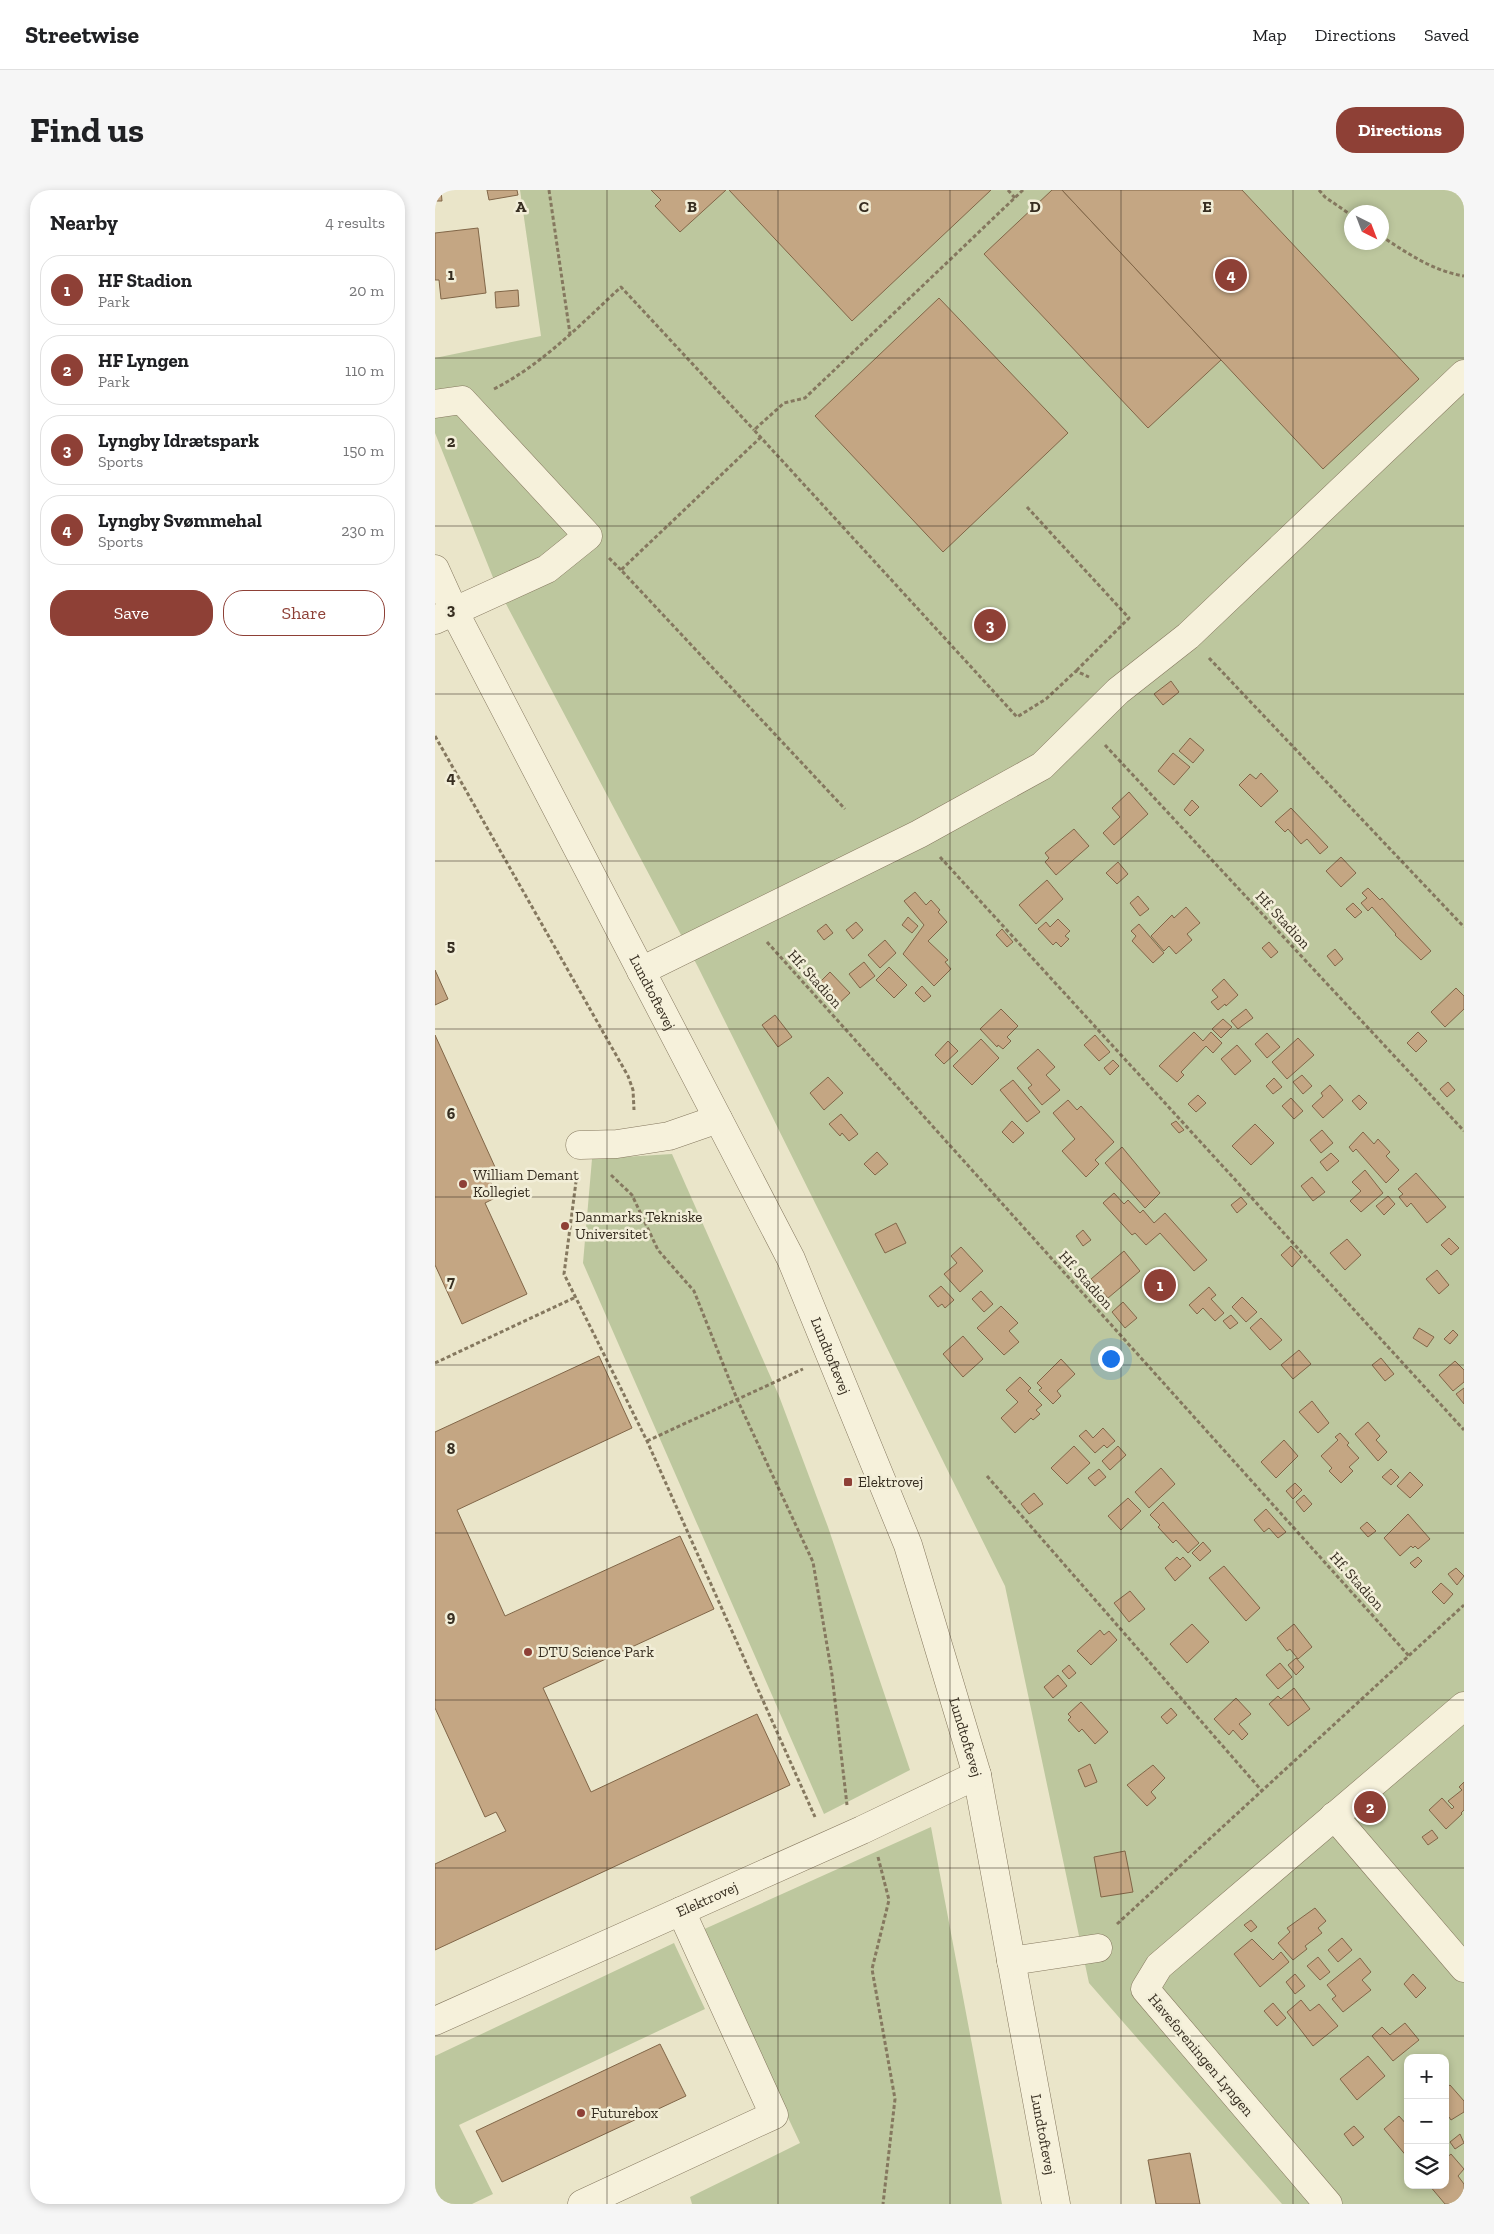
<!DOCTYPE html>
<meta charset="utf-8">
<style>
body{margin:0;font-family:"Zilla Slab",serif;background:#f6f6f6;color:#202124}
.controls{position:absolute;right:15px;bottom:15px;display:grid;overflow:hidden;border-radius:10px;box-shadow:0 2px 8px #0003}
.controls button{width:45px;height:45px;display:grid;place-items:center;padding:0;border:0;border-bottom:1px solid #e0e0e0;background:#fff;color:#202124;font:25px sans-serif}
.compass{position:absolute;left:909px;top:15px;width:45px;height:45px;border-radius:50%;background:#fff;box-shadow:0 2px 8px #0003;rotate:138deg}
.you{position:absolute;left:675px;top:1168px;width:18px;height:18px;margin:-12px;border:4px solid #fff;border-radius:50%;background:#1a73e8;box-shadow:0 0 0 8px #1a73e833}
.badge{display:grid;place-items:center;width:32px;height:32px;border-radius:50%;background:#8e4036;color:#fff;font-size:16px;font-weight:700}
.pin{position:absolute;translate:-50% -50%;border:2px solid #fff;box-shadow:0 1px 5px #0006}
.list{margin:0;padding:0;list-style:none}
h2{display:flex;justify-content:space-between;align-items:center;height:65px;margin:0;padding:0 20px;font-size:21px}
h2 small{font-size:16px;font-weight:400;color:#757577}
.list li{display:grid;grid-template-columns:32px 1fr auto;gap:15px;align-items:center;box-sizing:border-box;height:70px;margin:0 10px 10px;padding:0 10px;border:1px solid #e0e0e0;border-radius:20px}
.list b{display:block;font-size:19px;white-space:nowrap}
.list p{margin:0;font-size:16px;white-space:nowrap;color:#757577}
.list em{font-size:16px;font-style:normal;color:#757577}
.actions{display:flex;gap:10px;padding:15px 20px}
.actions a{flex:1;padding:11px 0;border:1px solid #8e4036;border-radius:20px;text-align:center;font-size:18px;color:#8e4036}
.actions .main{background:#8e4036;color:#fff}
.icon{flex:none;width:28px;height:28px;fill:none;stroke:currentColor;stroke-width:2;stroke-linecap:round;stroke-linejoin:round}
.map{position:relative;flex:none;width:1029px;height:2014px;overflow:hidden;border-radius:20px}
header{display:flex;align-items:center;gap:30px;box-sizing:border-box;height:70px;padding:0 25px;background:#fff;border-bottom:1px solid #e0e0e0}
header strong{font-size:24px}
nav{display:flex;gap:28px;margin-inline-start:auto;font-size:18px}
.intro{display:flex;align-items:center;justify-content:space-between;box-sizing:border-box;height:120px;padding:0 30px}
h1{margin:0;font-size:35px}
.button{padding:12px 22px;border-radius:20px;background:#8e4036;color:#fff;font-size:18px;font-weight:700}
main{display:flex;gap:30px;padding:0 30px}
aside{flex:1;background:#fff;border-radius:20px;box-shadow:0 2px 8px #0003}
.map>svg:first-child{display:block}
.green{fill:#bdc79e;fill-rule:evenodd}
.building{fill:#c4a683;stroke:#816648}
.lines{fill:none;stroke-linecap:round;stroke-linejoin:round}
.minor-casing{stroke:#85785f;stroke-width:29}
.path{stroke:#85785f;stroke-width:3;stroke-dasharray:4 2.5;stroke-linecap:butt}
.minor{stroke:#f6f1db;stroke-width:28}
.grid{fill:none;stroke:#372e21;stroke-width:1;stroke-opacity:0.55}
.poi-dot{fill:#8e4036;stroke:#f2eed8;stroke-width:2}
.labels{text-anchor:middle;stroke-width:5;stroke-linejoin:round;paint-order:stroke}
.street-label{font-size:15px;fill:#372e21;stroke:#f2eed8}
.poi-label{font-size:15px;fill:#372e21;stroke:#f2eed8;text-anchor:start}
.grid-label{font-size:16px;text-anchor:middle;font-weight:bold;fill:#372e21;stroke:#f2eed8;stroke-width:5;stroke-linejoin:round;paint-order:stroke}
</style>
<header>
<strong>Streetwise</strong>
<nav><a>Map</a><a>Directions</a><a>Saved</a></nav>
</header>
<div class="intro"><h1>Find us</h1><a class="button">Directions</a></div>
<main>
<aside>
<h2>Nearby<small>4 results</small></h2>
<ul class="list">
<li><span class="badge">1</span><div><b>HF Stadion</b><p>Park</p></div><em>20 m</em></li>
<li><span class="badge">2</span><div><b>HF Lyngen</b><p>Park</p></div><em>110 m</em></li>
<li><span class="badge">3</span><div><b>Lyngby Idrætspark</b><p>Sports</p></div><em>150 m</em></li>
<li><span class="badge">4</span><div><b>Lyngby Svømmehal</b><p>Sports</p></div><em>230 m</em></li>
</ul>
<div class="actions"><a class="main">Save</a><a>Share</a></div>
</aside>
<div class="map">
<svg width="1029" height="2014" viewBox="0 0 1029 2014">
<rect width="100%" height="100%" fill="#eae5c9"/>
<g class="green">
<path d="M85 0H1029V2014H847L654 1793 570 1396 263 777 61 395 0 243V168L106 146ZM916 22H946V52H916ZM973 1868H1010V1995H973Z"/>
<polygon points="237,964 344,1206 393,1337 475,1580 389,1624 148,1073 157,969"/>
<polygon points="496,1637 567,2014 257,2014 255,2007 365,1953 265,1741"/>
<polygon points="239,1753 270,1819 24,1935 58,2004 37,2014 0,2014 0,1866"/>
</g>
<g class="building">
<polygon points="0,0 6,0 7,11 0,11"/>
<polygon points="52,0 82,0 83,5 54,10"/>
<polygon points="216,0 291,0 245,42 220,16 226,10"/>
<polygon points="294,0 556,0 417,131"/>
<polygon points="617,0 627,0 786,170 713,238 549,64"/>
<polygon points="627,0 807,0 984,189 888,279"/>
<polygon points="43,38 51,103 6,109 4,90 0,90 0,43"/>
<polygon points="83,100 84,116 61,118 60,102"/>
<polygon points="504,108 633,243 508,362 380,226"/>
<polygon points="736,491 744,502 728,515 719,504"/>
<polygon points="755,548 769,560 758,573 744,561"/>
<polygon points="738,563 755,577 739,595 723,581"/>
<polygon points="826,583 843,601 826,617 804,595 815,584 821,589"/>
<polygon points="694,602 713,624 679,655 668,643 685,627 677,618"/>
<polygon points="757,610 764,617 755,626 749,620"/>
<polygon points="856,618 893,657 885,664 872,649 866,654 853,639 850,642 840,632"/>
<polygon points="639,639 654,656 621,685 610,672 614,668 610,663"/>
<polygon points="906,667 921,683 906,697 891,681"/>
<polygon points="683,672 693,684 682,694 671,683"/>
<polygon points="612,690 628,709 601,734 584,715"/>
<polygon points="933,698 945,710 947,708 996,761 986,770 960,745 961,744 937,717 933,721 926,713 932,708 927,703"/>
<polygon points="480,702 491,715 496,710 505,720 503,722 512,732 493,751 513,770 510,772 516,779 499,796 468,764 489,735 469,711"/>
<polygon points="703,706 714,719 705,726 695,713"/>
<polygon points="918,713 927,722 920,728 911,719"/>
<polygon points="751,717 765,733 752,744 757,750 741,764 734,756 729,761 716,746 737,725 739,728"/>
<polygon points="473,727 483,736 477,743 467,735"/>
<polygon points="623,729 635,741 630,746 634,749 626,757 621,752 618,755 603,739 611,732 615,737"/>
<polygon points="421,732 428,740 418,749 411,740"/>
<polygon points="391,734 398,743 389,750 382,741"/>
<polygon points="704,734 729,763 718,773 697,751 701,746 696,741"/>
<polygon points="567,739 578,752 572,757 561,745"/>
<polygon points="450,750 461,763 445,778 433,765"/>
<polygon points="834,752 843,762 836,768 827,758"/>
<polygon points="900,759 908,769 900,776 892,766"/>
<polygon points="429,772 440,786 425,798 414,784"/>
<polygon points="454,777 472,795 459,808 441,790"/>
<polygon points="0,780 13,809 0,815"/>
<polygon points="395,782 415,803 400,817 380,797"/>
<polygon points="789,789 803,805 791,816 790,814 783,820 776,812 783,807 777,800"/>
<polygon points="487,796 496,806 489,812 480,803"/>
<polygon points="1021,798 1029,806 1029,819 1010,837 996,822"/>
<polygon points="566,819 583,836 572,847 576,851 568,859 563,855 562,857 545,839"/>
<polygon points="811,819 818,828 803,839 796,831"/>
<polygon points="340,825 357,847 343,857 327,835"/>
<polygon points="788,829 797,837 786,848 777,839"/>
<polygon points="759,842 768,851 776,842 787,853 778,863 771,856 746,882 749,885 742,892 724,876"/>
<polygon points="983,842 992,851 981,862 972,853"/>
<polygon points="832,843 845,857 832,868 820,854"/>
<polygon points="0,845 60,977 51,981 62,1007 50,1013 92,1104 27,1134 0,1075"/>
<polygon points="660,845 675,862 664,871 649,855"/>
<polygon points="863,848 879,865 852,889 837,872"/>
<polygon points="546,849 564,868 537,895 518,876"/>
<polygon points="513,851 523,861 509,874 500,865"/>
<polygon points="802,855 816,871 800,885 786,869"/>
<polygon points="603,859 620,877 611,885 625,900 607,915 593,898 597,895 582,878"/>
<polygon points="678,870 684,876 675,885 669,878"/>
<polygon points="867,885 877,896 868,904 858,892"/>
<polygon points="393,887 408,903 389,920 375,903"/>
<polygon points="839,888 847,897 838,904 831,896"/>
<polygon points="578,890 605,922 592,932 565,900"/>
<polygon points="1013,892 1020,900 1012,907 1005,899"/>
<polygon points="895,895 908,910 888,928 877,916 888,906 886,903"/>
<polygon points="763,905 771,913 761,922 753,914"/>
<polygon points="924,905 932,913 925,920 917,911"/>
<polygon points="856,908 868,921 859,929 847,916"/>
<polygon points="633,910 642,920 646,916 679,952 660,970 664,974 651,987 627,961 640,949 618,923"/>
<polygon points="406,924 423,944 414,951 407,943 405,946 394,934"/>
<polygon points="577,931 589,943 578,953 567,942"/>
<polygon points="741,931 749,940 744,943 736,934"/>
<polygon points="820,934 839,953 816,975 797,956"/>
<polygon points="887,940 898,953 886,963 875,950"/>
<polygon points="928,942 939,954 943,949 955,962 951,966 964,980 951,993 921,959 918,962 914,957"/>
<polygon points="687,957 725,1003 710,1018 670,973"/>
<polygon points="442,962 453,974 440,985 429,974"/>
<polygon points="896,963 904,971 892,981 885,972"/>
<polygon points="930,980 948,1003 926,1022 915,1011 926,1001 917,992"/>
<polygon points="981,983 1011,1017 992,1033 976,1013 972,1017 964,1007 968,1004 963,999"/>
<polygon points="877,987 890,1002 878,1011 866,996"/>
<polygon points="679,1003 689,1014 693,1010 705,1023 708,1020 719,1033 730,1023 772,1070 759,1081 725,1043 711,1055 700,1043 697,1045 668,1013"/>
<polygon points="953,1006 960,1014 949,1025 941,1016"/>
<polygon points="806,1007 812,1014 802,1023 796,1015"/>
<polygon points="461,1033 471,1053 450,1063 440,1044"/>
<polygon points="648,1040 656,1050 648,1056 641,1046"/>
<polygon points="1014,1048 1024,1058 1016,1065 1006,1055"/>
<polygon points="912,1049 926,1065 910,1080 895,1063"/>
<polygon points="856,1056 866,1067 857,1077 846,1065"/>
<polygon points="526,1057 548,1081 525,1102 509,1084 522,1073 516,1066"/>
<polygon points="689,1061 705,1081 673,1108 656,1089"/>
<polygon points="1002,1080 1014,1095 1004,1104 991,1089"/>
<polygon points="506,1096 519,1110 510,1118 507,1114 503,1117 494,1106"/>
<polygon points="774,1097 781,1105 776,1109 789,1123 780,1131 768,1118 762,1124 754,1115"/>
<polygon points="546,1101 558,1114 549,1122 537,1109"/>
<polygon points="807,1107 822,1122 811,1132 797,1117"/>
<polygon points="688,1112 702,1128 690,1138 677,1122"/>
<polygon points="566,1116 583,1133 574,1141 584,1152 569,1165 542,1138"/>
<polygon points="796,1125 803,1133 795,1139 788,1131"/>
<polygon points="826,1128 847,1150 835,1160 815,1138"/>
<polygon points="984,1138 999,1147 992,1157 978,1148"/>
<polygon points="1018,1140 1023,1145 1015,1154 1009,1149"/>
<polygon points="528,1146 548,1169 528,1187 508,1164"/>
<polygon points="864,1160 876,1174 858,1189 846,1175"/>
<polygon points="164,1166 197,1238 22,1320 70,1426 245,1346 279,1419 108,1498 156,1602 322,1524 355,1595 0,1760 0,1674 71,1641 61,1622 50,1627 0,1518 0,1242"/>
<polygon points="946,1168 959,1184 950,1191 937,1175"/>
<polygon points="626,1169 640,1184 622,1201 626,1206 618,1214 604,1200 607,1198 602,1193"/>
<polygon points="1020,1171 1029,1180 1029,1192 1018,1201 1004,1185"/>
<polygon points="585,1187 596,1198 593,1201 607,1215 601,1220 605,1224 598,1230 596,1228 580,1243 566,1228 583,1212 571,1200"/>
<polygon points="1029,1198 1029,1214 1021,1204"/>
<polygon points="877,1211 894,1233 883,1243 864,1222"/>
<polygon points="933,1232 945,1246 941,1250 952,1262 943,1271 920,1244"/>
<polygon points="668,1238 680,1251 672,1258 669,1255 660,1263 644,1246 651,1240 658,1248"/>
<polygon points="905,1243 914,1253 912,1255 924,1268 914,1277 918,1281 906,1293 894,1281 897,1278 886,1266 903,1250 900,1247"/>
<polygon points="849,1250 863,1266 841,1288 826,1272"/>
<polygon points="639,1256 655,1273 632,1294 616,1278"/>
<polygon points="683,1256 691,1265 675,1280 667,1271"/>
<polygon points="726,1278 740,1294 714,1318 700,1302"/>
<polygon points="664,1279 671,1287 660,1296 653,1288"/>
<polygon points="956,1279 964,1287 956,1295 947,1287"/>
<polygon points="975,1282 988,1295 975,1308 962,1296"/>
<polygon points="860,1293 867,1300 858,1309 851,1301"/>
<polygon points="599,1303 608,1314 594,1324 586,1314"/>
<polygon points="869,1305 877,1314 869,1322 861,1312"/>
<polygon points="693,1308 706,1321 686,1340 673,1326"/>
<polygon points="728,1312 764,1353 753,1363 741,1350 738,1353 723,1337 725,1335 715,1325"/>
<polygon points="831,1319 851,1342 843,1348 834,1338 829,1342 819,1330"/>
<polygon points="973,1324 995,1349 983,1359 980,1356 978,1358 976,1356 965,1366 949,1348"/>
<polygon points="932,1332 941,1341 933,1347 925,1338"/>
<polygon points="768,1352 776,1361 765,1371 757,1363"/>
<polygon points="742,1367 745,1370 748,1367 756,1376 740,1391 730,1378"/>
<polygon points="983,1367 987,1371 980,1378 975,1373"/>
<polygon points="789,1376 825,1418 811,1431 774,1388"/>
<polygon points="1021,1378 1029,1386 1022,1395 1013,1384"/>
<polygon points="1006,1393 1018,1404 1009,1414 997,1402"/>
<polygon points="695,1401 710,1419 694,1432 679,1413"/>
<polygon points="757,1434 774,1452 752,1473 735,1454"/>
<polygon points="859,1434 877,1457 863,1469 855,1459 852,1461 842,1448"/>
<polygon points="665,1440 669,1445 674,1441 682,1450 656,1475 642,1461"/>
<polygon points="861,1468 869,1477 861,1485 853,1475"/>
<polygon points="845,1473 857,1487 843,1499 831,1485"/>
<polygon points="634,1475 641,1483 634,1489 627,1481"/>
<polygon points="623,1485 632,1496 618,1508 609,1497"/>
<polygon points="859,1498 875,1519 853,1536 834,1514 843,1506 846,1509"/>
<polygon points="801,1508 816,1524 804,1534 813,1544 807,1550 798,1540 794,1545 779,1529"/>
<polygon points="646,1512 673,1542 660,1554 647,1539 644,1542 633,1530 636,1527 633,1524"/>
<polygon points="736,1518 742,1525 732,1534 726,1527"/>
<polygon points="655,1574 662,1592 650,1597 643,1580"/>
<polygon points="718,1575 730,1588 716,1602 721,1608 712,1616 692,1595"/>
<polygon points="1029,1592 1029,1620 1026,1623 1027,1624 1011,1639 994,1620 1007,1608 1017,1619 1019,1617 1013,1611 1027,1600 1024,1597"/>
<polygon points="997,1640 1003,1648 993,1655 987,1647"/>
<polygon points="690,1661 698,1702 666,1707 659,1667"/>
<polygon points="880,1718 891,1731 883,1738 887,1743 870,1756 872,1759 858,1770 843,1753 855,1742 852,1738"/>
<polygon points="816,1730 822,1737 816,1742 809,1735"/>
<polygon points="907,1748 917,1760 903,1772 893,1760"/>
<polygon points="817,1749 838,1770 846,1762 854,1772 825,1797 799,1764"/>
<polygon points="883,1767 895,1782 885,1790 872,1776"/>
<polygon points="925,1768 936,1782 927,1790 936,1800 908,1822 897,1809 901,1806 892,1795"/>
<polygon points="860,1784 870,1796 860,1804 851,1792"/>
<polygon points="978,1784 991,1798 981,1808 969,1794"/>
<polygon points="866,1810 875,1821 884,1814 903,1836 878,1856 852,1822"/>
<polygon points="838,1813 851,1828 842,1836 829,1821"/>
<polygon points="970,1833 984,1850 958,1871 937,1846 947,1837 955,1845"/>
<polygon points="225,1854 251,1906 67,1992 41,1941"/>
<polygon points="933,1866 950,1886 922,1910 905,1889"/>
<polygon points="1015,1895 1029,1911 1029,1922 1016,1930 1014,1927 1010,1930 1010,1899"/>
<polygon points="964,1926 973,1936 973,1968 949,1939"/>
<polygon points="919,1936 929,1947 918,1956 909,1944"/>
<polygon points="1025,1944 1029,1953 1020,1959 1015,1952"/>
<polygon points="755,1963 765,2014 721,2014 713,1970"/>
<polygon points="1016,1964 1029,1979 1023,1986 1029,1994 1029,2014 1010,2014 994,1995 1010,1995 1010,1969"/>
</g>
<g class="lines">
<defs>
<g id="minor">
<polyline points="0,214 27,210 153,346 112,379 0,430"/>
<path id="s1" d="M0 379 19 421 356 1069 473 1355 542 1585 621 2014"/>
<polyline points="206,781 484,644 607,576 683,501 753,446 1029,184"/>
<polyline points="145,955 182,954 234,946 283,929"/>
<polyline points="899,1626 1029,1778"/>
<polyline points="576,1771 663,1758"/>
<path id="s2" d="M0 1831 427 1640 542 1585"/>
<polyline points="147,2014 339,1925 246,1721"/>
<polyline points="893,2014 710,1799 724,1776 1029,1516"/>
</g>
</defs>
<use href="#minor" class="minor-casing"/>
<g class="path">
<polyline points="114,0 135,144"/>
<polyline points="573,0 580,8"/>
<polyline points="588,0 370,208 349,213 319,240 582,527 611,509 641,481 654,487"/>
<polyline points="884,0 890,7 916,25"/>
<path d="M946 46C972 63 998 81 1029 86"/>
<path d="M59 199C108 174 147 133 186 97L319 240"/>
<polyline points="326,247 186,380 410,619"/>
<polyline points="592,317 694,428 641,481"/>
<polyline points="174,368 186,380"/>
<polyline points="774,468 1029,737"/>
<polyline points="0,546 193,886 198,900 199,920"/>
<polyline points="670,555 1029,941"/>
<polyline points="505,667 1029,1240"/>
<polyline points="332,752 974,1466"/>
<polyline points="142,984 129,1084 212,1251 380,1627"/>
<polyline points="176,985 197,1005 223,1060 259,1101 302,1209 378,1372 397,1485 412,1615"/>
<polyline points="0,1173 141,1107"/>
<polyline points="212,1251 368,1179"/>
<polyline points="552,1286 827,1601"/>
<polyline points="443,1667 454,1710 437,1779 460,1909 448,2014"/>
<polyline points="682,1734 1029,1415"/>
</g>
<use href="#minor" class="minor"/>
</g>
<path class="grid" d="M172 0V2014M343 0V2014M515 0V2014M686 0V2014M858 0V2014M0 168H1029M0 336H1029M0 504H1029M0 671H1029M0 839H1029M0 1007H1029M0 1175H1029M0 1343H1029M0 1510H1029M0 1678H1029M0 1846H1029"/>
<g class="poi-dot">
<circle cx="28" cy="994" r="5"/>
<circle cx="130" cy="1036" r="5"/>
<rect x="408" y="1287" width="10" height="10" rx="2.5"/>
<circle cx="93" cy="1462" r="5"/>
<circle cx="146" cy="1923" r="5"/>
</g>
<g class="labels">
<g class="street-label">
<text transform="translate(848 730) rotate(47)" y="5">Hf. Stadion</text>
<text transform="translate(380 789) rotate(48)" y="5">Hf. Stadion</text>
<text dy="5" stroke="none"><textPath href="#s1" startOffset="476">Lundtoftevej</textPath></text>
<text transform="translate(651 1090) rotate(48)" y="5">Hf. Stadion</text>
<text dy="5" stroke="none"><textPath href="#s1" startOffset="881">Lundtoftevej</textPath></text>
<text transform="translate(922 1391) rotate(48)" y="5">Hf. Stadion</text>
<text dy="5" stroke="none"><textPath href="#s1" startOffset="1286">Lundtoftevej</textPath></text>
<text dy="5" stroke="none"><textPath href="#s2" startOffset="298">Elektrovej</textPath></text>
<text transform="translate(766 1865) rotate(50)" y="5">Haveforeningen Lyngen</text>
<text dy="5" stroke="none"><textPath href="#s1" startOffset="1691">Lundtoftevej</textPath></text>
</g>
<g class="poi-label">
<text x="38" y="990">William Demant<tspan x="38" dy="17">Kollegiet</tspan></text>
<text x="140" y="1032">Danmarks Tekniske<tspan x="140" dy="17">Universitet</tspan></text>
<text x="423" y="1297">Elektrovej</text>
<text x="103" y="1467">DTU Science Park</text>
<text x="156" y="1928">Futurebox</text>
</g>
</g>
<g class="grid-label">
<text x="86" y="22">A</text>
<text x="257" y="22">B</text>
<text x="429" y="22">C</text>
<text x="600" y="22">D</text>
<text x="772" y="22">E</text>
<text x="16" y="90">1</text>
<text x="16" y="257">2</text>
<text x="16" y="425">3</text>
<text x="16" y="593">4</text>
<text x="16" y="761">5</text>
<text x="16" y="929">6</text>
<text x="16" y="1097">7</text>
<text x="16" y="1264">8</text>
<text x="16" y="1432">9</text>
</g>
</svg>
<div class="controls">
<button>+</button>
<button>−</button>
<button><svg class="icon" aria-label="layers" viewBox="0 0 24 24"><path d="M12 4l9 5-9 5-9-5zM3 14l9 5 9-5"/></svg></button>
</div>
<svg class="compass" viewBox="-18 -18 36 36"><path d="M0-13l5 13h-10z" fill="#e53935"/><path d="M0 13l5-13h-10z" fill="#757577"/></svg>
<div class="you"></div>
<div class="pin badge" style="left:725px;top:1095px">1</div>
<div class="pin badge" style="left:935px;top:1617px">2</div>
<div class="pin badge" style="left:555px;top:435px">3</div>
<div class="pin badge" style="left:796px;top:85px">4</div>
</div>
</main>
